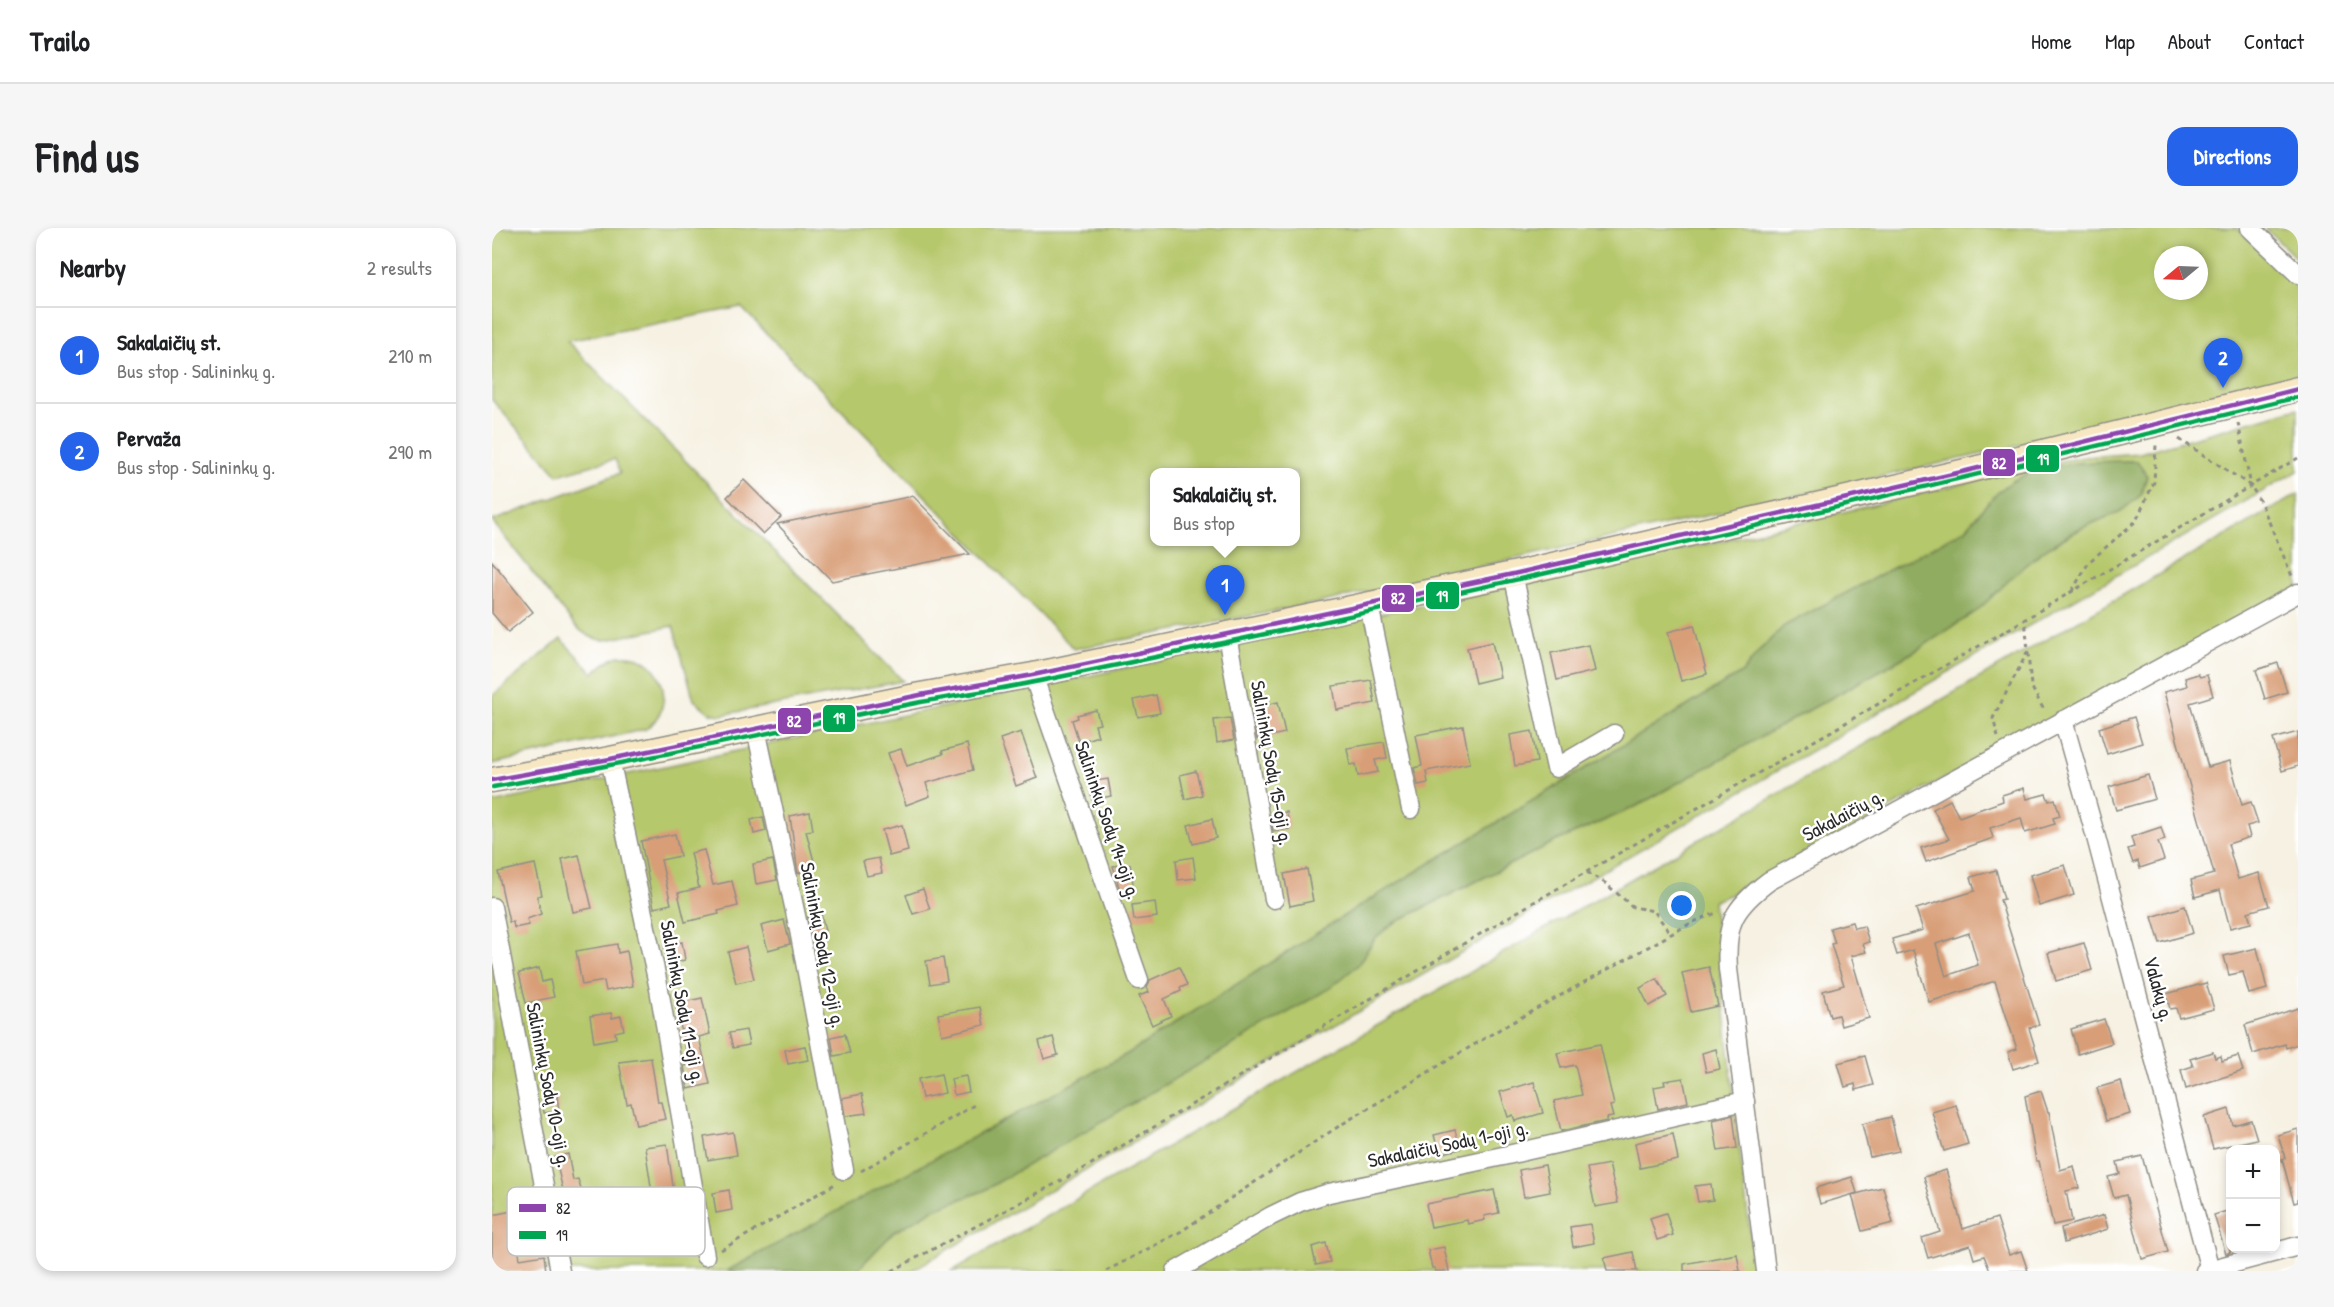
<!DOCTYPE html>
<meta charset="utf-8">
<style>
body{margin:0;font-family:"Patrick Hand",sans-serif;background:#f6f6f6;color:#202124}
.controls{position:absolute;right:18px;bottom:18px;display:grid;overflow:hidden;border-radius:12px;box-shadow:0 3px 9px #0003}
.controls button{width:54px;height:54px;display:grid;place-items:center;padding:0;border:0;border-bottom:2px solid #e0e0e0;background:#fff;color:#202124;font:30px sans-serif}
.compass{position:absolute;left:1662px;top:18px;width:54px;height:54px;border-radius:50%;background:#fff;box-shadow:0 3px 9px #0003;rotate:251deg}
.you{position:absolute;left:1190px;top:678px;width:21px;height:21px;margin:-15px;border:4px solid #fff;border-radius:50%;background:#1a73e8;box-shadow:0 0 0 9px #1a73e833}
.badge{display:grid;place-items:center;width:39px;height:39px;border-radius:50%;background:#2563eb;color:#fff;font-size:20px;font-weight:700}
.pin{position:absolute;translate:-50% -50px;filter:drop-shadow(0 2px 3px #0008)}
.pin::after{content:'';position:absolute;top:32px;width:21px;height:18px;background:inherit;clip-path:polygon(0 0,100% 0,50% 100%)}
.popup{position:absolute;left:658px;top:240px;width:150px;height:78px;box-sizing:border-box;display:grid;place-content:center;border-radius:12px;background:#fff;filter:drop-shadow(0 2px 4px #0005);font-size:20px;white-space:nowrap;color:#757577}
.popup b{font-size:22px;color:#202124}
.popup::after{content:'';position:absolute;left:50%;top:100%;margin-left:-12px;border:12px solid transparent;border-top-color:#fff}
.list{margin:0;padding:0;list-style:none}
h2{display:flex;justify-content:space-between;align-items:center;height:78px;margin:0;padding:0 24px;font-size:26px}
h2 small{font-size:20px;font-weight:400;color:#757577}
.list li{display:grid;grid-template-columns:39px 1fr auto;gap:18px;align-items:center;box-sizing:border-box;height:96px;padding:0 24px;border-top:2px solid #e0e0e0}
.list b{display:block;font-size:22px;white-space:nowrap}
.list p{margin:0;font-size:20px;white-space:nowrap;color:#757577}
.list em{font-size:20px;font-style:normal;color:#757577}
.map{position:relative;flex:none;width:1806px;height:1043px;overflow:hidden;border-radius:18px}
header{display:flex;align-items:center;gap:36px;box-sizing:border-box;height:84px;padding:0 30px;background:#fff;border-bottom:2px solid #e0e0e0}
header strong{font-size:28px}
nav{display:flex;gap:33px;margin-inline-start:auto;font-size:21px}
.intro{display:flex;align-items:center;justify-content:space-between;box-sizing:border-box;height:144px;padding:0 36px}
h1{margin:0;font-size:42px}
.button{padding:15px 27px;border-radius:18px;background:#2563eb;color:#fff;font-size:21px;font-weight:700}
main{display:flex;gap:36px;padding:0 36px}
aside{flex:1;background:#fff;border-radius:18px;box-shadow:0 3px 9px #0003}
.map>svg:first-child{display:block}
.green{fill:#b6c86c;stroke:#707a4c;stroke-width:1.5;fill-rule:evenodd}
.forest{fill:#90ac60;stroke:#5e6c46;stroke-width:1.5}
.building{fill:#d89e77;fill-rule:evenodd}
.lines{fill:none;stroke-linecap:round;stroke-linejoin:round}
.minor-casing{stroke:#908e86;stroke-width:21}
.secondary-casing{stroke:#908e86;stroke-width:27}
.path{stroke:#908e86;stroke-width:3;stroke-dasharray:4.5 4.5;stroke-linecap:butt}
.minor{stroke:#fff;stroke-width:18}
.secondary{stroke:#f7e8c3;stroke-width:24}
.bus-1-casing{stroke:#fff;stroke-width:9}
.bus-2-casing{stroke:#fff;stroke-width:9}
.bus-1{stroke:#8e44ad;stroke-width:4.5}
.bus-2{stroke:#00a651;stroke-width:4.5}
.labels{text-anchor:middle;stroke-width:5;stroke-linejoin:round;paint-order:stroke}
.street-label{font-size:20px;fill:#2b2b2b;stroke:#fff}
.key{fill:#fff;stroke:#bfbfbf;stroke-width:1.5}
.key-label{font-size:16px;fill:#2b2b2b}
.line-badge{stroke:#fff;stroke-width:2}
.badge-label{font-size:16px;text-anchor:middle;font-weight:bold;fill:#fff}
</style>
<header>
<strong>Trailo</strong>
<nav><a>Home</a><a>Map</a><a>About</a><a>Contact</a></nav>
</header>
<div class="intro"><h1>Find us</h1><a class="button">Directions</a></div>
<main>
<aside>
<h2>Nearby<small>2 results</small></h2>
<ul class="list">
<li><span class="badge">1</span><div><b>Sakalaičių st.</b><p>Bus stop · Salininkų g.</p></div><em>210 m</em></li>
<li><span class="badge">2</span><div><b>Pervaža</b><p>Bus stop · Salininkų g.</p></div><em>290 m</em></li>
</ul>
</aside>
<div class="map">
<svg width="1806" height="1043" viewBox="0 0 1806 1043">
<rect width="100%" height="100%" fill="#fff"/>
<filter id="ink" filterUnits="userSpaceOnUse"><feTurbulence type="fractalNoise" baseFrequency=".0167" numOctaves="2"/><feDisplacementMap in="SourceGraphic" scale="12" xChannelSelector="R" yChannelSelector="G"/><feConvolveMatrix kernelMatrix="1 2 1 2 8 2 1 2 1" color-interpolation-filters="sRGB"/></filter>
<filter id="wash" filterUnits="userSpaceOnUse"><feTurbulence type="fractalNoise" baseFrequency=".008" numOctaves="4" result="noise"/><feDisplacementMap in="SourceGraphic" scale="24" xChannelSelector="R" yChannelSelector="G"/><feGaussianBlur stdDeviation="1.35" result="paint"/><feColorMatrix in="noise" values="0 0 0 0 0 0 0 0 0 0 0 0 0 0 0 0 0 1.4 0 .05"/><feComposite in="paint" operator="in"/></filter>
<g filter="url(#wash)">
<rect width="100%" height="100%" fill="#f6f1e2"/>
<g class="green">
<path d="M0 0H1745L1806 60V147L1659 188 826 375 582 421 249 79 75 113 411 453 229 487 218 485 202 472 181 398 114 412C100 412 93 406 83 398L0 293 128 245 123 231 66 247 0 172ZM1671 27H1707V63H1671ZM662 244H804V314H662Z"/>
<polygon points="1773,0 1806,0 1806,32"/>
<path d="M1806 180V243L760 845 419 1043H364L402 1004 442 981 491 963 866 737 883 710 900 696 1062 614 1141 580 1425 422 1555 320 1649 267 1655 248 1645 233C1606 234 1547 233 1515 257 1499 269 1486 286 1474 301L1292 398 1268 422 1251 444 855 686 637 825 235 1043H0V575L1220 315 1562 234 1593 229 1648 225Z"/>
<polygon points="1806,266 1806,360 1237,667 1221,673 1248,925 1263,1043 460,1043"/>
<path d="M69 411 101 445C109 439 117 430 128 428 169 423 188 477 154 501L0 536V468Z"/>
</g>
<path class="forest" d="M1645 233 1655 248 1649 267 1629 283 1585 302 1555 320 1532 338 1485 383 1425 422 1141 580 1062 614 900 696 883 710 866 737 838 760 491 963 442 981 402 1004 364 1043H235L637 825 855 686 1251 444 1268 422 1292 398 1474 301C1486 286 1499 269 1515 257 1547 233 1606 233 1645 233Z"/>
<g id="blocks">
<g class="building">
<polygon points="252,252 289,289 271,306 235,269"/>
<polygon points="421,268 478,326 340,353 285,296"/>
<polygon points="0,333 41,384 16,404 0,385"/>
<polygon points="1202,397 1215,446 1189,453 1176,404"/>
<polygon points="1000,414 1008,449 983,455 975,420"/>
<polygon points="1097,417 1103,443 1065,452 1059,425"/>
<polygon points="1786,435 1795,464 1773,471 1764,442"/>
<polygon points="1706,446 1708,449 1715,447 1721,468 1698,475 1716,539 1738,533 1750,577 1759,574 1766,595 1755,598 1758,609 1736,616 1746,651 1767,645 1777,678 1756,684 1759,695 1738,700 1728,662 1703,669 1699,652 1722,646 1672,464 1695,458 1693,450"/>
<polygon points="879,452 883,475 845,482 841,458"/>
<polygon points="664,467 668,485 646,489 642,472"/>
<polygon points="786,474 793,505 765,511 760,486 767,484 766,479"/>
<polygon points="604,482 608,496 603,497 606,508 587,514 580,492 586,490 585,487"/>
<polygon points="1642,489 1650,515 1615,526 1607,500"/>
<polygon points="738,490 742,512 725,515 722,492"/>
<polygon points="971,498 978,535 934,543 936,555 926,557 922,540 930,538 924,507"/>
<polygon points="1040,503 1045,534 1023,538 1018,507"/>
<polygon points="529,504 545,550 524,558 508,511"/>
<polygon points="1806,504 1806,538 1790,543 1781,511"/>
<polygon points="892,514 895,530 883,532 886,544 866,548 864,536 858,537 855,520"/>
<polygon points="475,516 481,542 434,555 438,568 414,577 396,525 409,521 415,538 451,526 450,523"/>
<polygon points="704,543 710,567 693,571 688,547"/>
<polygon points="1656,547 1663,571 1624,582 1617,559"/>
<polygon points="616,551 619,568 600,572 597,554"/>
<polygon points="1532,560 1535,571 1554,566 1557,573 1563,571 1568,588 1561,590 1563,596 1533,605 1529,590 1498,600 1501,610 1434,634 1429,620 1457,611 1441,581 1458,572 1467,589 1511,573 1510,567"/>
<polygon points="318,584 321,602 314,603 324,641 306,645 298,588"/>
<polygon points="795,584 797,601 781,603 778,587"/>
<polygon points="271,589 274,603 262,606 259,592"/>
<polygon points="720,591 724,610 701,616 696,597"/>
<polygon points="410,597 416,623 397,628 390,602"/>
<polygon points="1669,599 1673,612 1666,614 1672,632 1648,640 1646,633 1641,635 1636,621 1642,619 1639,609"/>
<polygon points="183,606 188,628 169,632 179,676 162,680 149,613"/>
<polygon points="212,622 221,657 240,653 246,678 226,683 227,686 193,694 186,665 207,660 199,625"/>
<polygon points="87,627 100,680 81,684 70,631"/>
<polygon points="701,629 704,650 686,652 684,632"/>
<polygon points="387,630 390,645 375,648 371,633"/>
<polygon points="281,632 285,652 264,656 261,636"/>
<polygon points="43,636 50,667 45,668 49,686 35,691 37,697 22,700 21,694 17,694 6,644"/>
<polygon points="638,636 642,662 628,663 621,638"/>
<polygon points="1573,637 1582,667 1547,678 1538,647"/>
<polygon points="815,641 821,673 798,678 792,646"/>
<path d="M1504 642 1512 671 1508 672 1547 797 1537 800 1547 833 1521 841 1516 824 1525 821 1503 753 1437 774 1421 722 1405 727 1400 711 1431 702 1424 681 1483 663 1479 649ZM1477 705 1486 737 1454 748 1444 716Z"/>
<polygon points="431,661 438,681 421,686 414,667"/>
<polygon points="663,674 665,689 642,692 640,677"/>
<polygon points="1693,678 1701,705 1668,715 1660,689"/>
<polygon points="329,686 333,703 319,706 316,689"/>
<polygon points="292,692 298,716 276,722 269,698"/>
<polygon points="1360,694 1362,700 1372,698 1377,714 1371,716 1374,724 1359,728 1377,790 1349,798 1346,787 1338,789 1331,763 1352,757 1339,716 1343,715 1338,700"/>
<polygon points="190,714 193,732 176,736 172,718"/>
<polygon points="1592,715 1600,742 1564,753 1556,725"/>
<polygon points="125,716 126,725 135,723 141,758 114,763 112,753 90,757 84,723"/>
<polygon points="254,719 262,751 244,755 236,724"/>
<polygon points="1765,720 1775,761 1757,766 1751,744 1737,747 1732,728"/>
<polygon points="451,730 455,753 438,756 434,733"/>
<polygon points="687,739 695,757 688,760 689,763 672,771 679,788 660,797 647,768 657,764 655,760 658,752"/>
<polygon points="1217,739 1226,778 1199,784 1190,745"/>
<polygon points="47,740 50,754 58,752 62,769 34,775 27,745"/>
<polygon points="1165,751 1175,768 1157,778 1148,760"/>
<polygon points="1714,755 1722,781 1687,790 1684,780 1678,781 1674,766"/>
<polygon points="210,770 218,806 207,809 218,856 196,861 192,838 198,837 183,776"/>
<polygon points="488,779 492,797 450,807 446,786"/>
<polygon points="1806,780 1806,816 1794,820 1793,816 1761,826 1753,797"/>
<polygon points="119,785 120,790 129,788 132,802 123,804 124,810 102,814 98,788"/>
<polygon points="1612,791 1620,815 1586,826 1579,801"/>
<polygon points="254,802 257,817 241,820 237,805"/>
<polygon points="353,806 358,825 342,828 339,809"/>
<polygon points="561,809 566,827 552,831 547,813"/>
<polygon points="1108,816 1122,877 1118,878 1121,889 1115,890 1115,893 1069,903 1062,873 1090,867 1083,837 1069,840 1065,825"/>
<polygon points="313,818 316,832 296,836 293,822"/>
<polygon points="1224,821 1228,841 1214,844 1210,825"/>
<polygon points="1721,824 1723,830 1729,828 1730,833 1746,828 1751,843 1694,861 1689,842 1701,838 1698,831"/>
<polygon points="1373,828 1381,857 1364,862 1363,856 1353,859 1346,835"/>
<polygon points="159,830 166,874 169,874 173,891 144,897 139,875 135,876 127,834"/>
<polygon points="449,846 453,865 430,870 426,851"/>
<polygon points="474,848 477,864 462,867 459,851"/>
<polygon points="1191,850 1196,874 1166,881 1162,859 1173,857 1172,853"/>
<polygon points="1629,853 1638,886 1614,893 1605,860"/>
<polygon points="1042,854 1051,885 1023,893 1021,887 1016,889 1008,864"/>
<polygon points="1549,863 1556,884 1557,884 1568,942 1582,938 1587,960 1574,963 1580,993 1561,997 1547,933 1544,933 1533,868"/>
<polygon points="370,866 374,885 353,888 350,870"/>
<polygon points="65,868 67,883 52,885 50,870"/>
<polygon points="1464,877 1476,916 1452,923 1440,884"/>
<polygon points="1737,881 1741,897 1759,892 1765,911 1721,921 1712,889"/>
<polygon points="1241,887 1245,920 1226,923 1221,892"/>
<polygon points="1399,889 1407,923 1378,929 1370,896"/>
<polygon points="1806,901 1806,974 1802,975 1790,931 1793,930 1786,907"/>
<polygon points="963,902 968,921 947,926 942,907"/>
<polygon points="241,904 245,927 216,932 212,909"/>
<polygon points="1181,906 1186,932 1148,940 1143,915"/>
<polygon points="175,916 183,972 191,1004 160,1010 163,1024 143,1027 138,1000 131,1001 128,985 162,978 153,919"/>
<polygon points="76,926 81,952 86,951 93,975 85,977 86,981 76,983 63,929"/>
<polygon points="1650,928 1676,1024 1650,1031 1634,967 1622,970 1616,949 1628,946 1625,934"/>
<polygon points="1117,936 1126,975 1103,979 1095,940"/>
<polygon points="1053,937 1058,964 1032,969 1027,942"/>
<polygon points="1454,942 1471,1001 1505,990 1517,1027 1529,1023 1536,1043 1498,1043 1492,1028 1482,1031 1478,1017 1436,1030 1430,1010 1448,1004 1432,949"/>
<polygon points="1360,949 1365,965 1328,976 1324,960"/>
<polygon points="1219,956 1221,972 1206,974 1203,958"/>
<polygon points="1391,959 1401,995 1370,1003 1360,967"/>
<polygon points="237,962 240,982 224,985 221,965"/>
<polygon points="1002,962 1007,985 992,988 993,992 976,996 975,992 939,999 934,976"/>
<polygon points="1738,982 1738,1024 1734,1026 1722,987"/>
<polygon points="20,983 28,1031 52,1027 54,1043 0,1043 0,987"/>
<polygon points="1174,985 1181,1007 1165,1012 1158,990"/>
<polygon points="1612,987 1616,1001 1572,1015 1569,1000"/>
<polygon points="1098,996 1102,1015 1081,1019 1078,999"/>
<polygon points="834,1015 838,1034 824,1037 820,1019"/>
<polygon points="952,1019 957,1043 943,1043 943,1040 940,1040 936,1022"/>
<polygon points="1141,1024 1145,1043 1115,1043 1112,1030"/>
<polygon points="1245,1026 1248,1043 1192,1043 1192,1036"/>
</g>
</g>
</g>
<g filter="url(#ink)">
<use href="#blocks" fill-opacity="0" stroke="#908e86" stroke-width="1.5"/>
<g class="lines">
<defs>
<g id="minor">
<polyline points="1758,0 1806,46"/>
<polyline points="1021,346 1064,540 1122,506"/>
<polyline points="877,377 919,581"/>
<polyline points="735,407 782,671"/>
<polyline points="541,447 647,752"/>
<polyline points="1571,492 1605,613 1718,1042"/>
<polyline points="264,501 307,702 352,942"/>
<polyline points="118,531 167,761 213,1028"/>
<polyline points="0,679 68,1043"/>
<polyline points="684,1043 779,988 808,974 837,965 1011,928 1253,873"/>
<path d="M1274 1043 1236 741C1233 696 1241 680 1277 653L1806 365"/>
<polyline points="1713,1043 1806,1018"/>
</g>
<polyline id="secondary" points="0,552 118,531 428,467 541,447 1021,346 1474,243 1806,161"/>
</defs>
<use href="#minor" class="minor-casing"/>
<use href="#secondary" class="secondary-casing"/>
<g class="path">
<polyline points="1746,195 1759,258"/>
<polyline points="1687,211 1759,258 1769,275 1800,348"/>
<polyline points="1580,363 1597,334 1644,293 1662,254 1664,217"/>
<polyline points="1536,425 1539,458 1553,484"/>
<polyline points="1506,509 1501,490 1536,423 1533,391"/>
<polyline points="1095,644 1113,655 1141,679 1162,683 1179,706"/>
<polyline points="369,943 484,876"/>
<polyline points="229,1022 343,956"/>
<polyline points="400,1043 591,941 1037,677 1508,406 1806,230"/>
<polyline points="614,1043 688,1004 847,898 1008,801 1201,694 1227,684"/>
</g>
<use href="#minor" class="minor"/>
<use href="#secondary" class="secondary"/>
<defs>
<polyline id="bus-1" points="0,552 118,531 428,467 541,447 1021,346 1474,243 1806,161"/>
<path id="bus-2" d="M1 559C145 534 286 502 429 474 469 467 508 461 548 453 969 367 1388 272 1806 169"/>
</defs>
<use href="#bus-1" class="bus-1-casing"/>
<use href="#bus-2" class="bus-2-casing"/>
<use href="#bus-1" class="bus-1"/>
<use href="#bus-2" class="bus-2"/>
</g>
</g>
<g class="labels">
<g class="street-label">
<text transform="translate(780 535) rotate(80)" y="7">Salininkų Sodų 15-oji g.</text>
<text transform="translate(1351 587) rotate(-28)" y="7">Sakalaičių g.</text>
<text transform="translate(616 592) rotate(71)" y="7">Salininkų Sodų 14-oji g.</text>
<text transform="translate(331 717) rotate(79)" y="7">Salininkų Sodų 12-oji g.</text>
<text transform="translate(1667 761) rotate(75)" y="7">Valakų g.</text>
<text transform="translate(191 774) rotate(79)" y="7">Salininkų Sodų 11-oji g.</text>
<text transform="translate(57 857) rotate(79)" y="7">Salininkų Sodų 10-oji g.</text>
<text transform="translate(956 916) rotate(-12)" y="7">Sakalaičių Sodų 1-oji g.</text>
</g>
</g>
<rect x="15" y="959" width="198" height="69" rx="9" class="key"/>
<rect x="27" y="976" width="27" height="8" fill="#8e44ad"/>
<rect x="27" y="1003" width="27" height="8" fill="#00a651"/>
<g class="key-label">
<text x="64" y="986">82</text>
<text x="64" y="1013">19</text>
</g>
<g class="line-badge">
<rect x="1533" y="216" width="35" height="29" rx="6" fill="#00a651"/>
<rect x="1490" y="220" width="34" height="29" rx="6" fill="#8e44ad"/>
<rect x="933" y="353" width="35" height="29" rx="6" fill="#00a651"/>
<rect x="889" y="356" width="34" height="29" rx="6" fill="#8e44ad"/>
<rect x="330" y="476" width="34" height="29" rx="6" fill="#00a651"/>
<rect x="285" y="479" width="35" height="28" rx="6" fill="#8e44ad"/>
</g>
<g class="badge-label">
<text x="1551" y="237">19</text>
<text x="1507" y="241">82</text>
<text x="950" y="374">19</text>
<text x="906" y="376">82</text>
<text x="347" y="496">19</text>
<text x="302" y="499">82</text>
</g>
</svg>
<div class="controls">
<button>+</button>
<button>−</button>
</div>
<svg class="compass" viewBox="-18 -18 36 36"><path d="M0-13l5 13h-10z" fill="#e53935"/><path d="M0 13l5-13h-10z" fill="#757577"/></svg>
<div class="you"></div>
<div class="pin badge" style="left:733px;top:387px">1</div>
<div class="popup"><b>Sakalaičių st.</b>Bus stop</div>
<div class="pin badge" style="left:1731px;top:160px">2</div>
</div>
</main>
